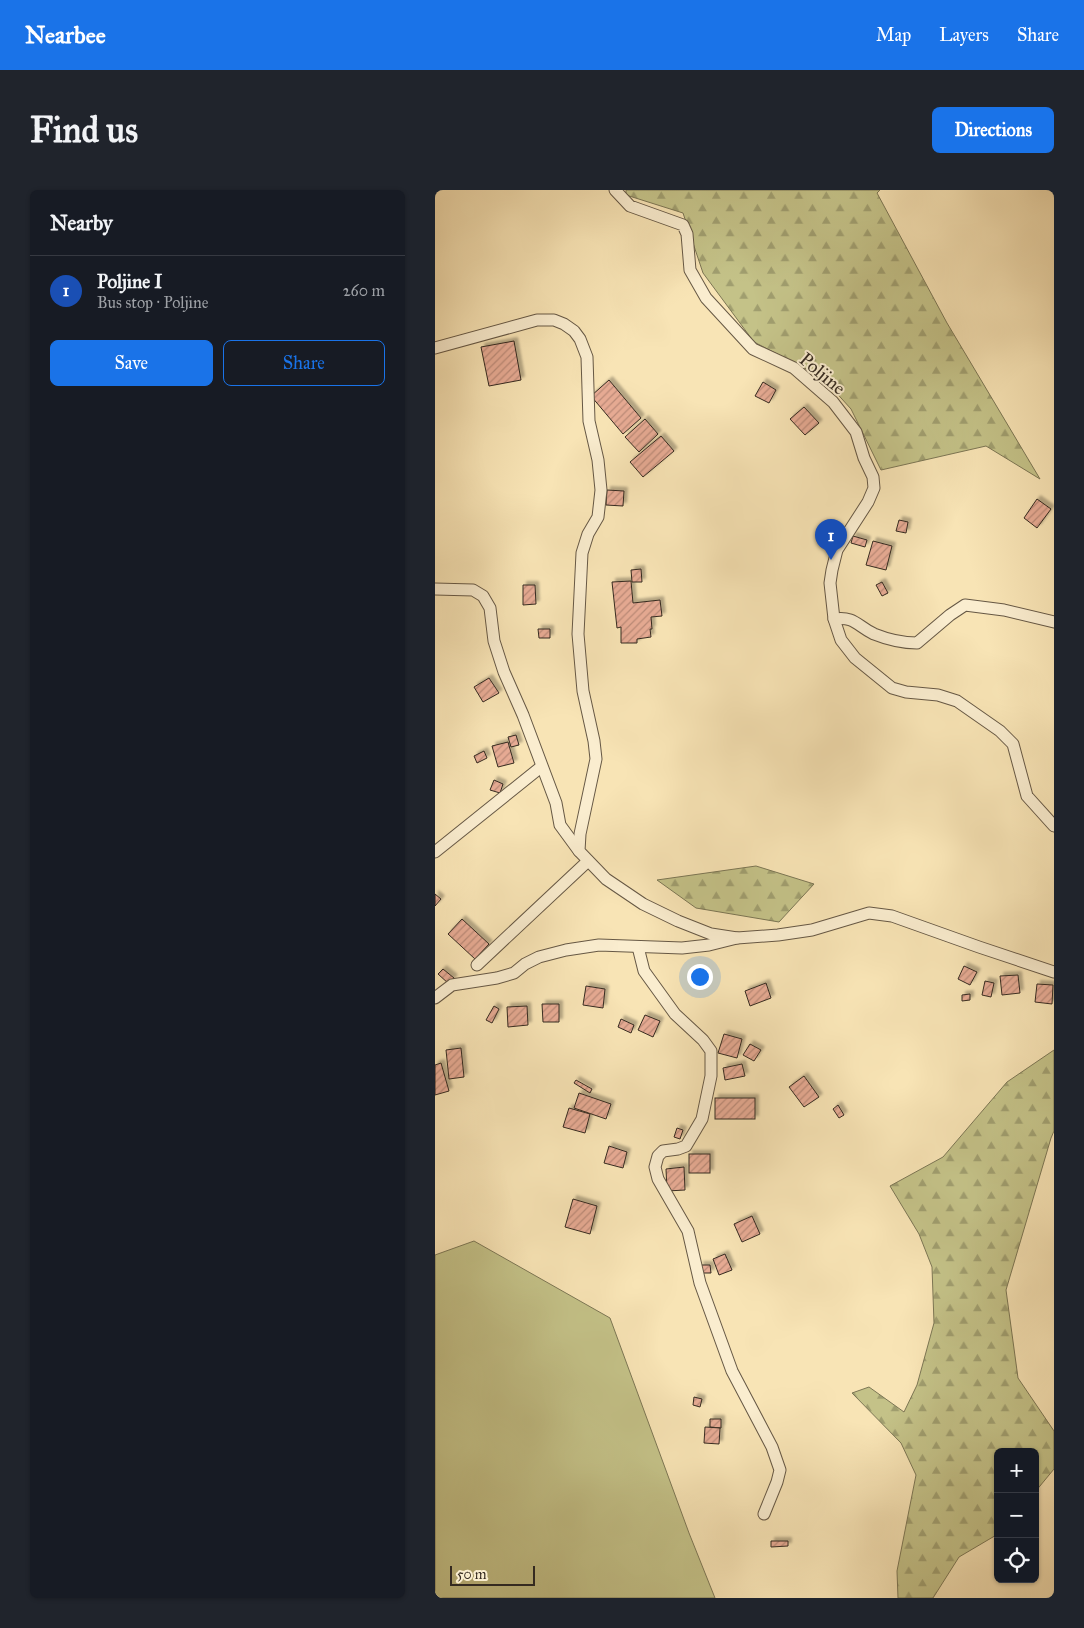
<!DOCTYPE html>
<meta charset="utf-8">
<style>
body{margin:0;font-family:"IM FELL Great Primer",serif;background:#20242c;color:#f1f3f6}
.controls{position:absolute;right:15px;bottom:15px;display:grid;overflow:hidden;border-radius:8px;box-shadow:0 1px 4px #0004}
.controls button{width:45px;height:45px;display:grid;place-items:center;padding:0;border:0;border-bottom:1px solid #363941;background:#171b24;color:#f1f3f6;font:25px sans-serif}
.scale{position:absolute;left:15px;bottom:12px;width:85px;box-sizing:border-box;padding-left:5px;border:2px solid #352a20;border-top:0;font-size:14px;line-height:18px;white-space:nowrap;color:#352a20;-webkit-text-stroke:4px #faedcf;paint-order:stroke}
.you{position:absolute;left:264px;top:786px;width:18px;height:18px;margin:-12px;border:4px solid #fff;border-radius:50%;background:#1a73e8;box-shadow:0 0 0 8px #1a73e833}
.badge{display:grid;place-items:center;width:32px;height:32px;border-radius:50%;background:#1a73e8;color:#fff;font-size:16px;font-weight:700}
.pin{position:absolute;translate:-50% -41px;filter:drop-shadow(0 1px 2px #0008)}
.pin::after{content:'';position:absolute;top:26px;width:18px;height:15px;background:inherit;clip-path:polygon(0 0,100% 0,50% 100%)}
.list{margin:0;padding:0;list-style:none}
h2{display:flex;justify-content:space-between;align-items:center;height:65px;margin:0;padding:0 20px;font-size:21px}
h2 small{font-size:16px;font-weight:400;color:#9ea1a6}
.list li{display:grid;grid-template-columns:32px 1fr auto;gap:15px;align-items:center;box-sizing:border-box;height:70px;padding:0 20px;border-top:1px solid #363941}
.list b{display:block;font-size:19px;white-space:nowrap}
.list p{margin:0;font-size:16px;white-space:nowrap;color:#9ea1a6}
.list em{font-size:16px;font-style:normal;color:#9ea1a6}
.actions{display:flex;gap:10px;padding:15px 20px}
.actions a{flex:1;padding:11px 0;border:1px solid #1a73e8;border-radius:8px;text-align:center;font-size:18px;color:#1a73e8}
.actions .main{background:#1a73e8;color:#fff}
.icon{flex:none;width:28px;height:28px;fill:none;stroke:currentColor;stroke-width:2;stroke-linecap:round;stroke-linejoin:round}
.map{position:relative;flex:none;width:619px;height:1408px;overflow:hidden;border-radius:8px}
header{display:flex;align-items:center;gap:30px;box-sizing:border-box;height:70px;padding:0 25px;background:#1a73e8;color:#fff}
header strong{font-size:24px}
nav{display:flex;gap:28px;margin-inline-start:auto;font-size:18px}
.intro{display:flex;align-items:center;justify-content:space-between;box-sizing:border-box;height:120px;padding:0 30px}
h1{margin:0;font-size:35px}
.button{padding:12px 22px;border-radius:8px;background:#1a73e8;color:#fff;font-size:18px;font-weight:700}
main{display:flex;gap:30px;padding:0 30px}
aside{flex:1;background:#171b24;border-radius:8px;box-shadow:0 1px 4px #0004}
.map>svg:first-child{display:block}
.grass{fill:#c4c288;stroke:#7c7654}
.forest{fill:url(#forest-firs);stroke:#7c7654}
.building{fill:url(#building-hatch);stroke:#352a20;filter:url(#shadow)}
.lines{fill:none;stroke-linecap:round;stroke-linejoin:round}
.street-casing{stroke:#665845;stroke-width:13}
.street{stroke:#faedcf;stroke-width:11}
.labels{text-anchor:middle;stroke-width:4;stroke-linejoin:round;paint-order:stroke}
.street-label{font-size:19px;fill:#352a20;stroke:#faedcf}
</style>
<header>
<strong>Nearbee</strong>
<nav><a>Map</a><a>Layers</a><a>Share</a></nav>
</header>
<div class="intro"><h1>Find us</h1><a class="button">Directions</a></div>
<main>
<aside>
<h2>Nearby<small></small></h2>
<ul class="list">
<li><span class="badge" style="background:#1a4fb4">1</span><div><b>Poljine I</b><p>Bus stop · Poljine</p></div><em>260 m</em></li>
</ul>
<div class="actions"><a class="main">Save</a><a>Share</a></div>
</aside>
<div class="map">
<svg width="619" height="1408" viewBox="0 0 619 1408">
<defs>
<pattern id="forest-firs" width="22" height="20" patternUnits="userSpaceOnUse" patternTransform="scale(1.25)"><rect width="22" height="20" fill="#c4c288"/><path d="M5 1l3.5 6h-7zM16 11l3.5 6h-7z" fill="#a09e6f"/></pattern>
<pattern id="building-hatch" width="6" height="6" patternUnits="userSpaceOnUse" patternTransform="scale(1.25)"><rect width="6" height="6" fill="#e7ab94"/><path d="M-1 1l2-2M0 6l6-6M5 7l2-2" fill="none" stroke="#bc8b78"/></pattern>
<filter id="shadow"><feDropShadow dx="3.5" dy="-3.5" stdDeviation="1" flood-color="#0004"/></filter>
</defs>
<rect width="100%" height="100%" fill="#f8e4b5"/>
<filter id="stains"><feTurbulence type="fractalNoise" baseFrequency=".004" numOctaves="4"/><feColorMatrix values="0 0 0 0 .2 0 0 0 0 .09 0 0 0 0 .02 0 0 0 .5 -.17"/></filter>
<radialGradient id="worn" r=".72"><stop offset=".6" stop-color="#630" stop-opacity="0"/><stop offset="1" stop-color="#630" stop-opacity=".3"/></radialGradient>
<polygon class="grass" points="39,1051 175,1128 254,1343 280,1408 0,1408 0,1065"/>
<g class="forest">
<polygon points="191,0 445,0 442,3 512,133 605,289 551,256 446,280 416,219 387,187 319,152 268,83 248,23 191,5"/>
<polygon points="321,676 379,694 344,732 261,718 222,690"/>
<polygon points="619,860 619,941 616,948 571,1100 583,1188 619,1241 619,1279 600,1302 600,1262 563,1262 563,1344 524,1367 498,1408 463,1408 462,1381 481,1285 466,1253 417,1203 434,1197 469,1222 482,1195 499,1133 497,1077 484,1044 455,996 508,967 572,892"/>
</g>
<g class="building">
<polygon points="79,151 86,190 54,196 46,157"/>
<polygon points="174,190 206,228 188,244 156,206"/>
<polygon points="328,192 341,200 334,213 320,206"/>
<polygon points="369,217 384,233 370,245 355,229"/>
<polygon points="210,229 223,244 204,262 190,247"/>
<polygon points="226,246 239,261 208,287 195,272"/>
<polygon points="172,300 189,301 188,316 171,315"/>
<polygon points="602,309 616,319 602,338 589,328"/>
<polygon points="464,330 473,332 471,343 461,341"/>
<polygon points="418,346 432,350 430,357 416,353"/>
<polygon points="438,351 457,356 451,380 431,375"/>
<polygon points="206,379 207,392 197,392 196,380"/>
<polygon points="196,391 198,413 225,410 227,426 216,427 217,439 215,439 216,447 202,449 202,453 186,453 186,437 182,438 177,392"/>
<polygon points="447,392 453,403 447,406 441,395"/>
<polygon points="88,395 100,395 101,414 88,415"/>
<polygon points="103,439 115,439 115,448 104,448"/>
<polygon points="54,488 64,503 48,512 39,497"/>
<polygon points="81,545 84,555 76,557 73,547"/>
<polygon points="73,552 79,573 63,577 57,556"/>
<polygon points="49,561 52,568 42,573 39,566"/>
<polygon points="59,590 68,594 65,603 55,600"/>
<polygon points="0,704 6,709 0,716"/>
<polygon points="27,729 54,754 40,769 13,744"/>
<polygon points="529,776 542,782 535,795 523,789"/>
<polygon points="8,779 19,788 14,794 3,784"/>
<polygon points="583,785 585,803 567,805 565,786"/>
<polygon points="550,791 559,793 556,807 547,805"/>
<polygon points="331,793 336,808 315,816 310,801"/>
<polygon points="602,794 618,795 617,814 600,812"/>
<polygon points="151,796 170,799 168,818 148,815"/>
<polygon points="535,804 535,810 527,811 527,805"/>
<polygon points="107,814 124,814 124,832 108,832"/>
<polygon points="59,816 64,819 57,833 51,830"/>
<polygon points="92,816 93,835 73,837 72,817"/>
<polygon points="210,825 225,831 218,847 203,840"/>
<polygon points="186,829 199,835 196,843 183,837"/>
<polygon points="289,844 307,849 302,868 283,863"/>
<polygon points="315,854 326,860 319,871 308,865"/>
<polygon points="26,858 29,887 14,889 11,860"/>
<polygon points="6,873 14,901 0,905 0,875"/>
<polygon points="307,874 310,886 290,890 288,878"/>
<polygon points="369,886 384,907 369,917 354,897"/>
<polygon points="141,890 157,899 155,903 139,893"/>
<polygon points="144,903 176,914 171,929 139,918"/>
<rect x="280" y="908" width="40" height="21"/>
<polygon points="403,915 409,925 404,928 398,919"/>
<polygon points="134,918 155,924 150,943 128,937"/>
<polygon points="242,938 248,940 245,949 239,947"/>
<polygon points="174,956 192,962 188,978 169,973"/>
<rect x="254" y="964" width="21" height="19"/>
<polygon points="249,977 250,1000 232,1001 231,979"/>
<polygon points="138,1009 162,1016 155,1044 130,1037"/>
<polygon points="317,1026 325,1044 307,1052 299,1034"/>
<polygon points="290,1064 297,1080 284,1085 278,1069"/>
<polygon points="265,1075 275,1075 276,1083 266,1083"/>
<polygon points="259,1207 267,1209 265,1217 258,1215"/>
<polygon points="275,1229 286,1229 286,1238 275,1237"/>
<polygon points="270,1237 285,1238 284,1254 269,1253"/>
<polygon points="336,1351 353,1351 353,1356 336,1357"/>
</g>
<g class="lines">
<defs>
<g id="street">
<polyline points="180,0 195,16 248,35 252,44 255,80 271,108 318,159 359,178 398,212 421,242 429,268 438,287 439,298 433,312 402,360 397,380 395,393 399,429 406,450 420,468 457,498 471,502 503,505 522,511 565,541 578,554 592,606 619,636"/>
<polyline points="0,158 102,130 119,130 129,134 139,141 145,149 152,167 154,231 163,270 166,300 163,327 153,344 147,363 143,444 148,501 159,551 161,569 145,644 144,661 171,689 208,714 243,731 276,744 302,748"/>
<polyline points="0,399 38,400 48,406 55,418 59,451 69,482 88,525 121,613 125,635 144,661"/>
<path d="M399 429C420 426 422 436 439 444 454 450 466 453 482 453L515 425 530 415 569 420 619 432"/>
<polyline points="0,662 106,577"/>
<polyline points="203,757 209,781 240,824 268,850 276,861 276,886 267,929 251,956 243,959 228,961 223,966 220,977 223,989 253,1041 265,1093 297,1181 337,1257 345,1280 342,1292 329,1324"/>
<polyline points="42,775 153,671"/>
<polyline points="0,808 17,795 62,788 79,783 90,774 104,767 131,760 164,755 247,758 274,755 302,748 343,745 377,740 434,723 457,726 544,757 619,782"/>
</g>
</defs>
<use href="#street" class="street-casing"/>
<use href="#street" class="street"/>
</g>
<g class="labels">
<g class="street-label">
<text transform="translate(388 183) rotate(40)" y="7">Poljine</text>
</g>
</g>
<rect width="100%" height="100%" filter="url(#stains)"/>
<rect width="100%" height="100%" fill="url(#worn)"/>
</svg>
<div class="controls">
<button>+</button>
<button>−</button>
<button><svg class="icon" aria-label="locate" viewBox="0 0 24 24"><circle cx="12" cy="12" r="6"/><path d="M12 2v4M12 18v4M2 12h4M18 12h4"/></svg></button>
</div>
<div class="scale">50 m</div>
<div class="you"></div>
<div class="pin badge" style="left:396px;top:370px;background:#1a4fb4">1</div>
</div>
</main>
